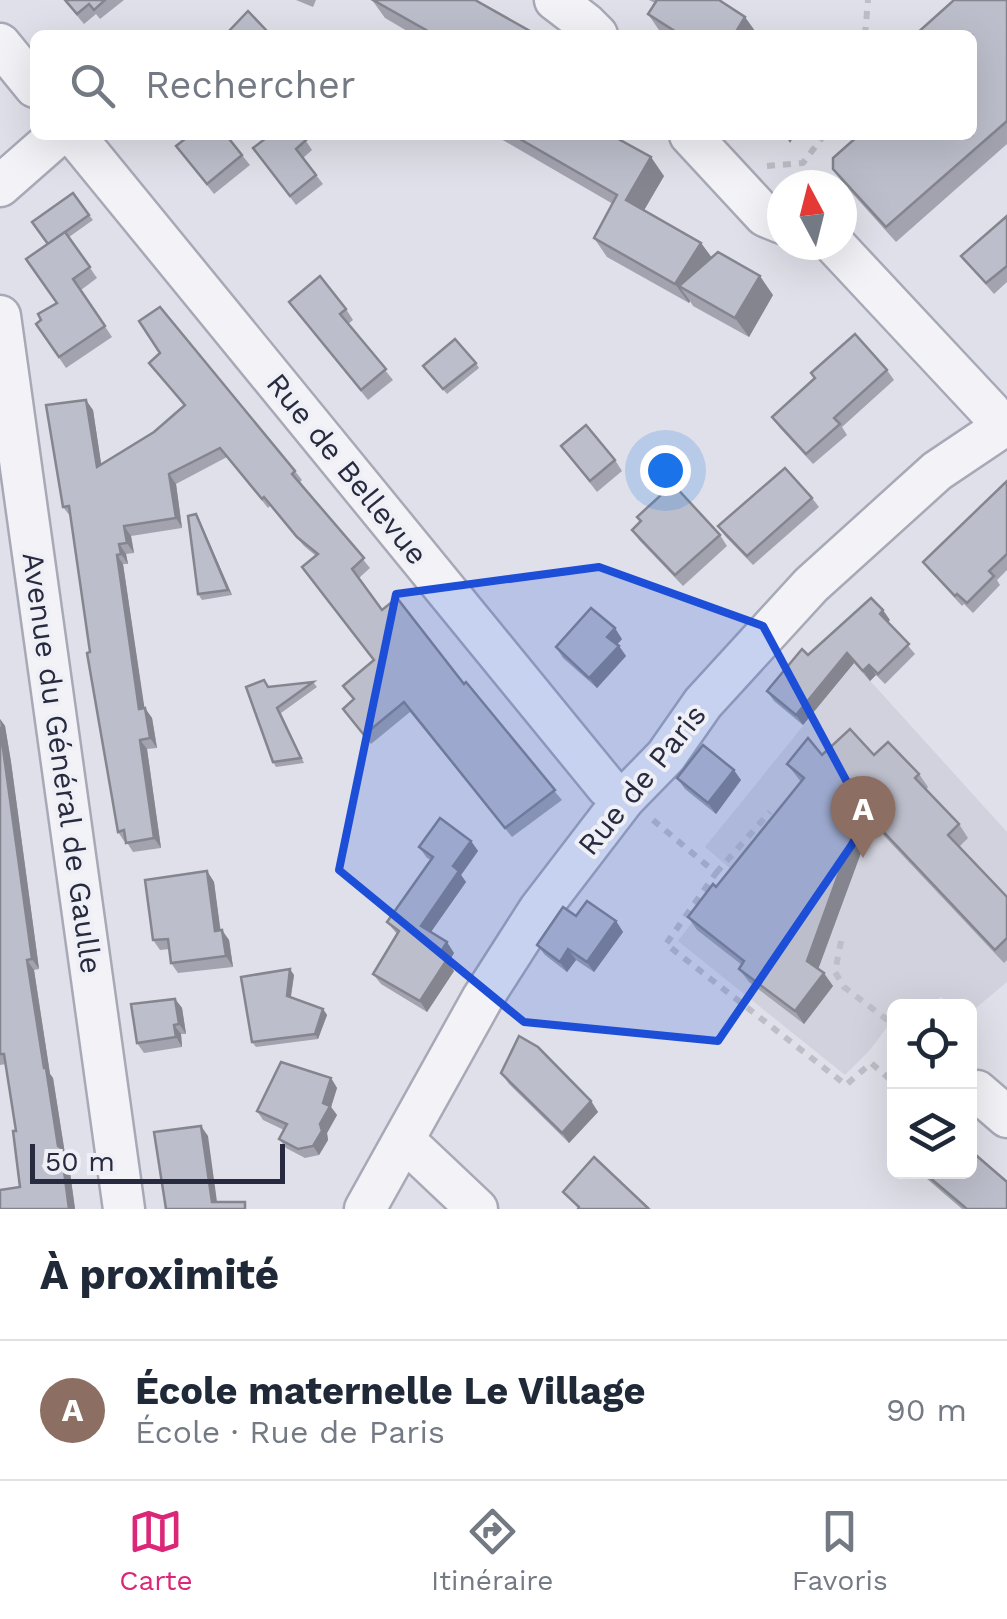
<!DOCTYPE html>
<html lang="fr">
<meta charset="utf-8">
<style>
body{margin:0;font-family:"Work Sans",sans-serif;background:#f6f6f7;color:#1f2937}
.controls{position:absolute;right:30px;bottom:30px;display:grid;overflow:hidden;border-radius:15px;box-shadow:0 10px 40px #0002}
.controls button{width:90px;height:90px;display:grid;place-items:center;padding:0;border:0;border-bottom:2px solid #e0e1e3;background:#fff;color:#1f2937;font:50px sans-serif}
.compass{position:absolute;left:767px;top:170px;width:90px;height:90px;border-radius:50%;background:#fff;box-shadow:0 10px 40px #0002;rotate:353deg}
.scale{position:absolute;left:30px;bottom:25px;width:255px;box-sizing:border-box;padding-left:10px;border:5px solid #282a40;border-top:0;font-size:28px;line-height:35px;white-space:nowrap;color:#282a40;-webkit-text-stroke:8px #eff0f6;paint-order:stroke}
.you{position:absolute;left:665px;top:470px;width:35px;height:35px;margin:-25px;border:8px solid #fff;border-radius:50%;background:#1a73e8;box-shadow:0 0 0 15px #1a73e833}
.badge{display:grid;place-items:center;width:65px;height:65px;border-radius:50%;background:#db2777;color:#fff;font-size:32px;font-weight:700}
.pin{position:absolute;translate:-50% -82px;filter:drop-shadow(0 2px 5px #0008)}
.pin::after{content:'';position:absolute;top:52px;width:35px;height:30px;background:inherit;clip-path:polygon(0 0,100% 0,50% 100%)}
.list{margin:0;padding:0;list-style:none}
h2{display:flex;justify-content:space-between;align-items:center;height:130px;margin:0;padding:0 40px;font-size:42px}
h2 small{font-size:32px;font-weight:400;color:#747a83}
.list li{display:grid;grid-template-columns:65px 1fr auto;gap:30px;align-items:center;box-sizing:border-box;height:140px;padding:0 40px;border-top:2px solid #e0e1e3}
.list b{display:block;font-size:38px;white-space:nowrap}
.list p{margin:0;font-size:32px;white-space:nowrap;color:#747a83}
.list em{font-size:32px;font-style:normal;color:#747a83}
.icon{flex:none;width:55px;height:55px;fill:none;stroke:currentColor;stroke-width:2;stroke-linecap:round;stroke-linejoin:round}
.map{position:relative;flex:none;width:1007px;height:1209px;overflow:hidden}
.search{position:absolute;background:#fff;box-shadow:0 10px 40px #0002;left:30px;right:30px;top:30px;height:110px;display:flex;align-items:center;gap:25px;box-sizing:border-box;padding:0 35px;border-radius:15px;color:#747a83;font-size:38px}
.sheet{height:270px;background:#fff}
nav{display:flex;justify-content:space-around;align-items:center;box-sizing:border-box;height:140px;border-top:2px solid #e0e1e3;background:#fff;font-size:28px;color:#747a83}
nav a{display:grid;justify-items:center;gap:5px}
nav .on{color:#db2777}
.map>svg:first-child{display:block}
.built{fill:#d1d2dd}
.lines{fill:none;stroke-linecap:round;stroke-linejoin:round}
.minor-casing{stroke:#a8a9b6;stroke-width:45}
.path{stroke:#bdbec7;stroke-width:6;stroke-dasharray:8 8;stroke-linecap:butt}
.minor{stroke:#f2f2f7;stroke-width:40}
.wall{fill:#a2a3af}
.shaded-wall{fill:#84858e}
.building{fill:#bcbecb;stroke:#84858e;stroke-width:2.5}
.marked{fill:#1d4ed8;fill-opacity:0.2;stroke:#1d4ed8;stroke-width:8;stroke-linejoin:round}
.labels{text-anchor:middle;stroke-width:8;stroke-linejoin:round;paint-order:stroke}
.street-label{font-size:30px;fill:#282a40;stroke:#eff0f6}
</style>
<div class="map">
<svg width="1007" height="1209" viewBox="0 0 1007 1209">
<rect width="100%" height="100%" fill="#dfe0e9"/>
<polygon class="built" points="854,663 1007,832 1007,982 970,1013 970,1006 952,1006 941,997 931,1006 912,1006 907,1002 903,1006 894,1006 894,1018 869,1051 845,1075 678,941 732,870 705,847"/>
<g class="lines">
<defs>
<g id="minor">
<polyline points="555,0 585,23 597,35"/>
<polyline points="0,44 35,87"/>
<polyline points="74,135 607,787 624,799"/>
<polyline points="690,135 765,216 782,223"/>
<polyline points="0,186 58,135"/>
<polyline points="835,245 990,411 1002,427"/>
<polyline points="0,316 124,1209"/>
<polyline points="977,1091 1007,1117"/>
<polyline points="404,1140 477,1209"/>
<polyline points="365,1209 482,999 539,910 624,799 666,756 703,703 811,585 937,471 1007,424"/>
</g>
</defs>
<use href="#minor" class="minor-casing"/>
<g class="path">
<polyline points="865,35 868,0"/>
<polyline points="767,166 803,163 824,135"/>
<polyline points="653,820 716,873 666,944 846,1085 871,1063 894,1083"/>
<polyline points="716,873 770,812"/>
<polyline points="841,941 835,972 844,987 894,1025"/>
</g>
<use href="#minor" class="minor"/>
</g>
<g class="wall">
<polygon points="64,0 124,0 100,19 96,14 84,24"/>
<polygon points="296,0 316,0 313,7"/>
<polygon points="372,0 537,35 414,35 385,18"/>
<polygon points="649,0 719,0 758,35 665,35 661,33 648,14 655,3"/>
<polygon points="1007,0 1007,144 896,242 843,183 833,169"/>
<polygon points="302,135 312,150 303,158 323,184 296,205 253,148"/>
<polygon points="494,135 611,135 664,176 644,210 701,243 712,258 773,295 749,337 693,306 690,301 689,303 607,257 594,238 613,204"/>
<polygon points="176,146 242,155 250,165 214,194"/>
<polygon points="89,215 93,220 69,237 97,278 81,290 112,337 66,368 36,324 57,303 48,244"/>
<polygon points="1007,216 1007,282 994,294 961,256"/>
<polygon points="289,302 346,309 353,320 348,324 393,380 368,400"/>
<polygon points="149,363 295,471 302,480 300,482 370,568 359,578 382,610 464,684 562,800 512,837 410,712 371,744 343,709 353,700 374,660 316,556 304,546 270,506 268,508 227,457 176,484 182,528 131,536 134,553 126,554 128,564 123,564 144,708 152,718 157,748 147,749 161,848 133,852 126,841 124,841 118,832 70,516 63,507 93,410 101,464 154,432 184,406"/>
<polygon points="476,363 479,368 447,394 423,366"/>
<polygon points="887,370 894,380 842,427 847,435 813,464 779,427 772,417 815,378 811,373"/>
<polygon points="561,446 615,460 622,471 597,492"/>
<polygon points="1007,481 1007,570 997,580 1000,585 973,613 964,604 962,606 930,571 923,562"/>
<polygon points="812,498 819,507 753,565 725,536 718,526"/>
<polygon points="199,519 232,595 202,600 198,594"/>
<polygon points="632,530 720,535 727,546 683,586 639,540"/>
<polygon points="890,620 888,622 915,654 885,684 876,675 870,681 854,663 803,725 774,701 767,691 808,655"/>
<polygon points="622,639 617,644 626,656 597,688 563,658 556,647"/>
<polygon points="313,682 317,687 281,713 304,763 276,767 273,762 269,687"/>
<polygon points="0,719 5,726 11,762 39,969 34,970 50,1074 53,1078 65,1154 68,1158 75,1209 0,1209 20,1187 16,1131 6,1064 0,1065"/>
<polygon points="822,755 874,755 919,774 928,787 926,790 959,824 968,838 959,847 1007,897 1007,960 1004,963 872,823 818,969 833,986 804,1024 749,982 739,969 742,965 697,930 688,917 716,887 801,782 787,764"/>
<polygon points="677,778 741,780 716,814 685,789"/>
<polygon points="471,841 478,851 461,875 466,882 431,932 454,953 448,963 454,971 427,1012 381,984 373,974 397,934 387,922 431,860 427,858 419,847"/>
<polygon points="207,871 214,882 220,930 229,940 233,967 178,973 171,963 170,949 160,950 153,940"/>
<polygon points="576,916 616,921 623,932 594,972 576,960 567,972 545,955 537,945"/>
<polygon points="294,975 291,997 323,1009 327,1015 318,1039 256,1047 252,1042"/>
<polygon points="175,999 182,1008 186,1034 181,1034 182,1047 144,1053 137,1043"/>
<polygon points="501,1073 591,1101 598,1112 569,1143 509,1084"/>
<polygon points="331,1078 337,1088 331,1107 337,1115 327,1133 328,1140 319,1155 305,1158 286,1148 279,1139 284,1130 263,1120 257,1111"/>
<polygon points="919,1172 970,1172 1007,1209 962,1209"/>
</g>
<g class="shaded-wall">
<polygon points="745,17 758,35 734,35"/>
<polygon points="785,135 795,135 790,143"/>
<polygon points="651,157 664,176 639,219 626,200"/>
<polygon points="701,243 715,262 679,286 690,301 689,303 675,284"/>
<polygon points="760,276 773,295 749,337 735,318"/>
<polygon points="86,400 93,410 103,476 97,467"/>
<polygon points="169,474 176,484 182,528 176,518"/>
<polygon points="196,514 199,519 232,595 228,590"/>
<polygon points="124,526 131,536 134,553 127,543"/>
<polygon points="119,544 126,554 128,564 121,554"/>
<polygon points="117,555 123,564 146,718 139,709"/>
<polygon points="883,610 890,620 887,623 880,614"/>
<polygon points="615,628 622,639 615,647 607,637"/>
<polygon points="619,646 626,656 597,688 589,678"/>
<polygon points="847,653 854,663 803,725 796,715"/>
<polygon points="869,665 876,675 870,681 863,671"/>
<polygon points="145,708 152,718 157,748 150,738"/>
<polygon points="0,719 5,726 11,762 39,969 32,959"/>
<polygon points="140,740 147,749 161,848 154,838"/>
<polygon points="734,770 741,780 716,814 708,803"/>
<polygon points="862,809 872,823 816,975 807,961"/>
<polygon points="471,841 478,851 461,875 466,882 428,936 421,926 453,866"/>
<polygon points="207,871 214,882 222,941 215,931"/>
<polygon points="616,921 623,932 594,972 587,962"/>
<polygon points="222,930 229,940 233,967 226,956"/>
<polygon points="447,942 454,953 448,963 454,971 427,1012 420,1001 439,955"/>
<polygon points="568,949 576,960 567,972 560,962"/>
<polygon points="27,960 34,970 50,1074 53,1078 65,1154 68,1158 75,1209 69,1209"/>
<polygon points="290,969 294,975 290,1001 287,996"/>
<polygon points="824,973 833,986 804,1024 795,1011"/>
<polygon points="175,999 182,1008 186,1034 179,1024"/>
<polygon points="323,1009 327,1015 318,1039 315,1034"/>
<polygon points="174,1025 181,1034 182,1047 176,1037"/>
<polygon points="331,1078 337,1088 331,1107 337,1115 327,1133 328,1140 319,1155 313,1146 320,1124 323,1103"/>
<polygon points="591,1101 598,1112 569,1143 562,1133"/>
<polygon points="201,1126 208,1136 218,1209 212,1202"/>
</g>
<g class="building">
<polygon points="65,0 105,0 94,10 89,4 77,14"/>
<polygon points="373,0 475,0 537,35 435,35"/>
<polygon points="657,0 719,0 745,17 734,35 681,35 648,14"/>
<polygon points="954,0 1007,0 1007,121 886,227 833,169 833,158 859,135 972,135 972,35 915,35"/>
<polygon points="248,11 266,30 262,35 235,35 230,30"/>
<polygon points="190,135 226,135 242,155 207,184 176,146"/>
<polygon points="270,135 302,135 306,140 296,149 316,175 290,196 253,148"/>
<polygon points="513,135 611,135 651,157 626,200 701,243 675,284 594,238 617,195"/>
<polygon points="73,193 89,215 48,244 32,222"/>
<polygon points="1007,216 1007,266 986,283 961,256"/>
<polygon points="65,232 90,267 73,279 105,326 59,357 36,324 41,320 38,314 57,303 26,259"/>
<polygon points="718,252 760,276 735,318 679,286"/>
<polygon points="320,276 346,309 340,314 386,369 361,390 289,302"/>
<polygon points="160,307 295,471 292,474 364,558 352,569 382,610 397,598 464,684 466,682 555,790 505,828 404,702 364,735 343,709 354,699 343,686 374,660 302,567 318,554 297,537 264,497 262,499 220,448 169,474 176,518 124,526 127,543 119,544 121,554 117,555 139,709 145,708 150,738 140,740 154,838 126,843 124,830 118,832 87,653 90,652 69,506 63,507 46,405 86,400 97,467 154,432 185,405 149,363 160,353 139,321"/>
<polygon points="855,334 887,370 834,418 840,424 806,454 772,417 815,378 811,373"/>
<polygon points="455,339 476,363 443,389 423,366"/>
<polygon points="586,425 615,460 590,481 561,446"/>
<polygon points="785,468 812,498 747,556 718,526"/>
<polygon points="1007,481 1007,554 989,571 994,576 967,603 957,594 955,596 923,562"/>
<polygon points="673,484 720,535 675,575 632,530 641,521 637,517"/>
<polygon points="196,514 228,590 198,594 188,516"/>
<polygon points="871,598 883,610 880,614 909,644 878,674 869,665 863,671 847,653 796,715 767,691 802,649 808,655"/>
<polygon points="591,608 615,628 607,637 619,646 589,678 556,647"/>
<polygon points="264,680 268,687 313,682 277,708 301,758 273,762 246,687"/>
<polygon points="0,727 32,959 27,960 44,1068 46,1068 58,1146 61,1148 69,1209 0,1209 0,1190 20,1187 13,1131 16,1131 4,1054 0,1054"/>
<polygon points="850,729 874,755 888,742 919,774 915,778 959,824 948,835 1007,897 1007,938 995,950 862,809 807,961 824,973 795,1011 739,969 744,961 688,917 713,884 716,887 804,778 787,764 808,738 822,755"/>
<polygon points="703,745 734,770 708,803 677,778"/>
<polygon points="440,818 471,841 453,866 459,871 421,926 447,942 439,955 446,961 420,1001 373,974 399,931 387,922 433,857 419,847"/>
<polygon points="207,871 215,931 222,930 226,956 171,963 168,939 153,940 145,880"/>
<polygon points="587,901 616,921 587,962 568,949 560,962 537,945 563,907 576,916"/>
<polygon points="290,969 287,996 323,1009 315,1034 252,1042 241,977"/>
<polygon points="175,999 179,1024 174,1025 176,1037 137,1043 131,1004"/>
<polygon points="519,1036 538,1047 591,1101 562,1133 501,1073"/>
<polygon points="281,1062 331,1078 323,1103 330,1106 320,1124 322,1131 313,1146 298,1149 279,1139 287,1124 257,1111"/>
<polygon points="201,1126 212,1202 245,1202 245,1209 166,1209 154,1132"/>
<polygon points="970,1150 1007,1182 1007,1209 967,1209 923,1172 970,1172"/>
<polygon points="594,1157 649,1209 578,1209 579,1207 563,1192"/>
</g>
<path class="marked" d="M599 567 763 626 868 821 718 1041 524 1022 339 870 396 594Z"/>
<g class="labels">
<g class="street-label">
<text transform="translate(347 469) rotate(51)" y="10">Rue de Bellevue</text>
<text transform="translate(62 763) rotate(82)" y="10">Avenue du Général de Gaulle</text>
<text transform="translate(642 780) rotate(-51)" y="10">Rue de Paris</text>
</g>
</g>
</svg>
<div class="controls">
<button><svg class="icon" aria-label="locate" viewBox="0 0 24 24"><circle cx="12" cy="12" r="6"/><path d="M12 2v4M12 18v4M2 12h4M18 12h4"/></svg></button>
<button><svg class="icon" aria-label="layers" viewBox="0 0 24 24"><path d="M12 4l9 5-9 5-9-5zM3 14l9 5 9-5"/></svg></button>
</div>
<svg class="compass" viewBox="-18 -18 36 36"><path d="M0-13l5 13h-10z" fill="#e53935"/><path d="M0 13l5-13h-10z" fill="#747a83"/></svg>
<div class="scale">50 m</div>
<div class="you"></div>
<div class="pin badge" style="left:863px;top:858px;background:#8d6e63">A</div>
<div class="search"><svg class="icon" aria-label="search" viewBox="0 0 24 24"><circle cx="10" cy="10" r="6"/><path d="M15 15l6 6"/></svg>Rechercher</div>
</div>
<section class="sheet">
<h2>À proximité<small></small></h2>
<ul class="list">
<li><span class="badge" style="background:#8d6e63">A</span><div><b>École maternelle Le Village</b><p>École · Rue de Paris</p></div><em>90 m</em></li>
</ul>
</section>
<nav>
<a class="on"><svg class="icon" aria-label="map" viewBox="0 0 24 24"><path d="M3 6l6-2 6 2 6-2v14l-6 2-6-2-6 2zM9 4v14M15 6v14"/></svg>Carte</a>
<a><svg class="icon" aria-label="directions" viewBox="0 0 24 24"><path d="M12 3l9 9-9 9-9-9zM9 14v-3h6M13 9l2 2-2 2"/></svg>Itinéraire</a>
<a><svg class="icon" aria-label="saved" viewBox="0 0 24 24"><path d="M7 4h10v16l-5-4-5 4z"/></svg>Favoris</a>
</nav>
